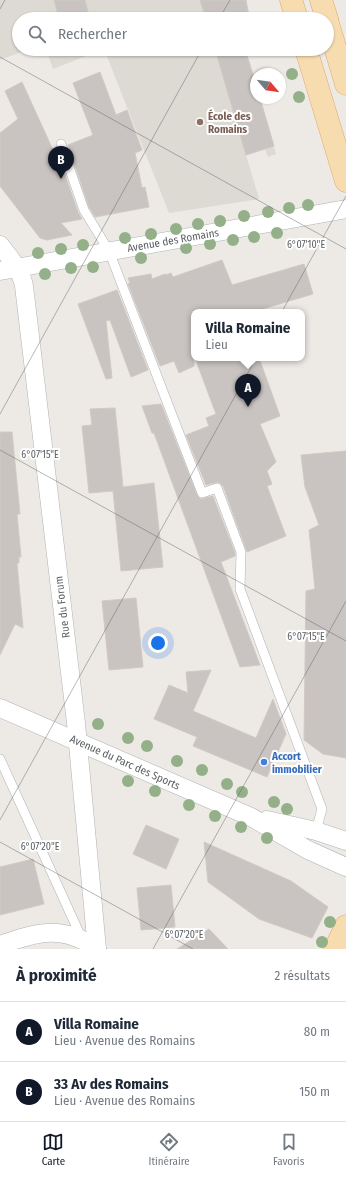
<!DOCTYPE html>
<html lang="fr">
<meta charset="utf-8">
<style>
body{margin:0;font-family:"Fira Sans Condensed",sans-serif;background:#f2f2f3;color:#1f2937}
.compass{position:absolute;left:250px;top:68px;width:36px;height:36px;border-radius:50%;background:#fff;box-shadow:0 1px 3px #0004;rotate:119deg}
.you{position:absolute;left:158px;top:643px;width:14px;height:14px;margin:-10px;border:3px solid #fff;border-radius:50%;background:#1a73e8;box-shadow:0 0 0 6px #1a73e833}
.badge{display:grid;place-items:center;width:26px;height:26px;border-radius:50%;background:#111827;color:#fff;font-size:13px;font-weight:700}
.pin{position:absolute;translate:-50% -33px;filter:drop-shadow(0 1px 2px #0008)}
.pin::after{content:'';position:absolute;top:21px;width:14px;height:12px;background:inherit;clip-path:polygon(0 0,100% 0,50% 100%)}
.popup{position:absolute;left:191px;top:309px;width:114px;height:52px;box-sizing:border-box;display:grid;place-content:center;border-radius:8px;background:#fff;filter:drop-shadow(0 1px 3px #0005);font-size:13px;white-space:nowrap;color:#747a83}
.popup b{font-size:15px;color:#1f2937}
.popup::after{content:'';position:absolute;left:50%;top:100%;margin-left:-8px;border:8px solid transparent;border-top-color:#fff}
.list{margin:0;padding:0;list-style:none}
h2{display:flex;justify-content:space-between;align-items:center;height:52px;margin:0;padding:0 16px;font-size:17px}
h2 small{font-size:13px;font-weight:400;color:#747a83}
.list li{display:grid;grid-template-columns:26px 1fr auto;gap:12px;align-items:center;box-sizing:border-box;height:60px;padding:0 16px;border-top:1px solid #e0e1e3}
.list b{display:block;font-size:15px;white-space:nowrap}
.list p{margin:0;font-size:13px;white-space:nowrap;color:#747a83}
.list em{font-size:13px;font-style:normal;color:#747a83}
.icon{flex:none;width:22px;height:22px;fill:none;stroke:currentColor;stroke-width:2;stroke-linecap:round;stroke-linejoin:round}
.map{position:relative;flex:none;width:346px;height:949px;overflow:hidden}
.search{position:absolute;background:#fff;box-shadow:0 1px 3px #0004;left:12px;right:12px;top:12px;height:44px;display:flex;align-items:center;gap:10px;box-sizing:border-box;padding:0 14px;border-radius:22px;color:#747a83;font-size:15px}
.sheet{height:172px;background:#fff}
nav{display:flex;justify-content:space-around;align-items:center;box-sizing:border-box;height:56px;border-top:1px solid #e0e1e3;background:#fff;font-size:11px;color:#747a83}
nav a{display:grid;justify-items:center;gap:2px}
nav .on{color:#111827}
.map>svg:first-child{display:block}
.education{fill:#ddd9d3}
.building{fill:#c9c4c1;stroke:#d1cac3}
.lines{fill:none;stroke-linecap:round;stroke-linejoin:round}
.lane-casing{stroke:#b0b3b5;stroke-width:10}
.street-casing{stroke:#b0b3b5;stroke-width:19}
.primary-casing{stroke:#e3a668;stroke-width:23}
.lane{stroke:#fff;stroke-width:9}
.street{stroke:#fff;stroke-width:18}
.primary{stroke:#f7dcb0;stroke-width:22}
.tree{fill:#93b089}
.ticks{fill:none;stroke:#5c6163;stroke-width:1;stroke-opacity:0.45}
.education-dot{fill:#8d6e63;stroke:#fff;stroke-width:1.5}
.shop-dot{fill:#3f7fe0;stroke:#fff;stroke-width:1.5}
.labels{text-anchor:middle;stroke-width:4;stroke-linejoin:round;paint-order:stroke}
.education-label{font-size:11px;font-weight:bold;fill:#785e54;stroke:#fff;text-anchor:start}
.street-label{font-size:11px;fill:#5c6163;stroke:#fff}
.shop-label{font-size:11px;font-weight:bold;fill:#366cbe;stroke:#fff;text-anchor:start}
.ticks-label{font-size:10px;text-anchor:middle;fill:#5c6163;stroke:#fff;stroke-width:4;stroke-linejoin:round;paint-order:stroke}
</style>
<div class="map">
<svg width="346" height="949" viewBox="0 0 346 949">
<rect width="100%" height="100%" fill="#ede9e5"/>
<g class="education">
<polygon points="0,0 246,0 248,11 252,19 19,19 19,49 29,49 0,60"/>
<polygon points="46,49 104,49 53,69"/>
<polygon points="104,49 249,49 246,52 256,85 256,98 260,98 276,154 268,157 265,149 246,155 259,199 169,213"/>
</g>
<g class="building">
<polygon points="54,0 85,0 90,19 59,19"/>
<polygon points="200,0 246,0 248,11 252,19 206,19"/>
<polygon points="215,49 249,49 246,52 256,84 256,98 260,98 274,146 246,155"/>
<polygon points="100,72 116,115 127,110 142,150 135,153 142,188 145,187 149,207 95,217 89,207 68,145 93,135 73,83"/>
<polygon points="22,82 53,150 56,149 78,212 82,219 61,223 72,235 47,240 40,238 0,186 0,133 18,119 5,91"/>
<polygon points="222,260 232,285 304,264 313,294 252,312 194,312 194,366 179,373 174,361 160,366 128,284 130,283 128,278 151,274 152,279 165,274 166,275 171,273 173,277"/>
<polygon points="117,290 148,370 131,377 110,320 106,321 112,378 106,379 78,304"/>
<polygon points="195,358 259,358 280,416 260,424 276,462 267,471 272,484 267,486 286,536 247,552 223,486 218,482 206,485 186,435 209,426 206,418 216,414"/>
<polygon points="161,404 197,495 201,499 213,496 235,553 235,556 221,562 260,665 240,667 154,433 152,433 142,406"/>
<polygon points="115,408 123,487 154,483 163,567 121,571 113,491 89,493 82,426 92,425 90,409"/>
<polygon points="0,432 12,432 20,514 17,514 21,557 19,557 19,563 17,563 23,628 15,624 0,655"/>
<polygon points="346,451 346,758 323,754 304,740 306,591 315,589 309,530 319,525 305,487 301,455"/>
<polygon points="136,598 143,667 109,670 102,601"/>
<polygon points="211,670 193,711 256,738 273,699 286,734 267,777 193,746 197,737 154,719 169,685 188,693 186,672"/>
<polygon points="146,825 179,839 166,869 133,854"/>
<polygon points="204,842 291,881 328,907 312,938 259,919 208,882"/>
<polygon points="33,859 44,904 0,915 0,867"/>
<polygon points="171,885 175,927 141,930 137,888"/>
<polygon points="209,929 228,949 177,949"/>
</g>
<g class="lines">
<defs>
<g id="lane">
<polyline points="61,144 84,210 109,251 202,493 217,488 241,552 240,589 322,809 316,831"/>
<polyline points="0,759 82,939"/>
</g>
<g id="street">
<path d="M0 245C10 258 21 270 24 286L76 723 97 949"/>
<polyline points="0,271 346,209"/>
<polyline points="0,708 251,817 308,850 346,867"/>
<polyline points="267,820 316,831 346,841"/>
<path d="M0 945C37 932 63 924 97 949"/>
</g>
<g id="primary">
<polyline points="291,0 297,19"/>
<polyline points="321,0 327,19"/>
<polyline points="327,20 346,84"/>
<polyline points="306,49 346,181"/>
<polyline points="335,949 346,926"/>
</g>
</defs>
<use href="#lane" class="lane-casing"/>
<use href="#street" class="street-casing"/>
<use href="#primary" class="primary-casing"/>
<use href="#lane" class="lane"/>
<use href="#street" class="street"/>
<use href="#primary" class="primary"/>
</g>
<g class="tree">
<circle cx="292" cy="74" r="6"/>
<circle cx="299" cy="97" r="6"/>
<circle cx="308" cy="205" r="6"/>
<circle cx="289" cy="208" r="6"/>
<circle cx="268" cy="212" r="6"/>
<circle cx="244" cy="216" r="6"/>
<circle cx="220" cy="221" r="6"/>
<circle cx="198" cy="224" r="6"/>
<circle cx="176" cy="229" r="6"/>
<circle cx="277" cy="233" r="6"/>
<circle cx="151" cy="234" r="6"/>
<circle cx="254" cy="237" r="6"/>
<circle cx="125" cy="238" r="6"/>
<circle cx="233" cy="240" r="6"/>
<circle cx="210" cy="244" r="6"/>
<circle cx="83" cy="245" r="6"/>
<circle cx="186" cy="248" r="6"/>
<circle cx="61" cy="249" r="6"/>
<circle cx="38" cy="253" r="6"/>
<circle cx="141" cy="258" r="6"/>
<circle cx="93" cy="267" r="6"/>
<circle cx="71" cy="268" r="6"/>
<circle cx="45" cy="274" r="6"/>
<circle cx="98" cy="724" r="6"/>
<circle cx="128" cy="738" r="6"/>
<circle cx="147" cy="746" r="6"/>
<circle cx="177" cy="761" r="6"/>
<circle cx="202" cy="770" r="6"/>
<circle cx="128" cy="781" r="6"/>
<circle cx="227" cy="784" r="6"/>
<circle cx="155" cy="791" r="6"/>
<circle cx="242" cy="792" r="6"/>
<circle cx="274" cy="802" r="6"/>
<circle cx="189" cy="805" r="6"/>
<circle cx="287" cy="809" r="6"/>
<circle cx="215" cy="816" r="6"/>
<circle cx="241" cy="827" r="6"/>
<circle cx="267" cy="838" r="6"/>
<circle cx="330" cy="922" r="6"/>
<circle cx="322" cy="942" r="6"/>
</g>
<path class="ticks" d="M0 9 5 0M219 19 230 0M0 57 346 249M0 414 202 49M0 450 346 641M0 820 346 196M0 842 193 949M153 949 346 601"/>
<circle class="education-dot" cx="200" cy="122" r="4"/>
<circle class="shop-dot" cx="264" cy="762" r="4"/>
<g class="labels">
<g class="education-label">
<text x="208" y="120">École des<tspan x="208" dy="13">Romains</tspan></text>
</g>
<g class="street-label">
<text transform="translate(173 240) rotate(-10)" y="4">Avenue des Romains</text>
<text transform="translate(62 607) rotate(-97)" y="4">Rue du Forum</text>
<text transform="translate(125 762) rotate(24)" y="4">Avenue du Parc des Sports</text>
</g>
<g class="shop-label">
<text x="272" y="760">Accort<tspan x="272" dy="13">immobilier</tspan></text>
</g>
</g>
<g class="ticks-label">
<text x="306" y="248">6°07'10"E</text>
<text x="40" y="458">6°07'15"E</text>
<text x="306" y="640">6°07'15"E</text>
<text x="40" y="850">6°07'20"E</text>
<text x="184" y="938">6°07'20"E</text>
</g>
</svg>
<svg class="compass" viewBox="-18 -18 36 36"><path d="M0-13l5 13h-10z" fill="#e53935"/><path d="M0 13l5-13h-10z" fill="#747a83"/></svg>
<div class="you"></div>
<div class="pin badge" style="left:248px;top:407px">A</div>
<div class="popup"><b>Villa Romaine</b>Lieu</div>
<div class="pin badge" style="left:61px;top:179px">B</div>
<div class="search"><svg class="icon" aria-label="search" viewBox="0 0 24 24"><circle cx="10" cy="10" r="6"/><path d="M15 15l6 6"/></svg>Rechercher</div>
</div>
<section class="sheet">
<h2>À proximité<small>2 résultats</small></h2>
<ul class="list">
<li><span class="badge">A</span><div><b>Villa Romaine</b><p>Lieu · Avenue des Romains</p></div><em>80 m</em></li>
<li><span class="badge">B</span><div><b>33 Av des Romains</b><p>Lieu · Avenue des Romains</p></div><em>150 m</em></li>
</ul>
</section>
<nav>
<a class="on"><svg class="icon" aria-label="map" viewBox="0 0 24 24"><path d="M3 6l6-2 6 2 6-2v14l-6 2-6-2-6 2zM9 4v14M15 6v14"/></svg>Carte</a>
<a><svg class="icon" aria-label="directions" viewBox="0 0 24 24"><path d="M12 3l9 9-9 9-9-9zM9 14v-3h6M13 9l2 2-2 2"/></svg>Itinéraire</a>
<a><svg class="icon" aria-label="saved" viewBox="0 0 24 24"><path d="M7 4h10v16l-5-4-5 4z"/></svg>Favoris</a>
</nav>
